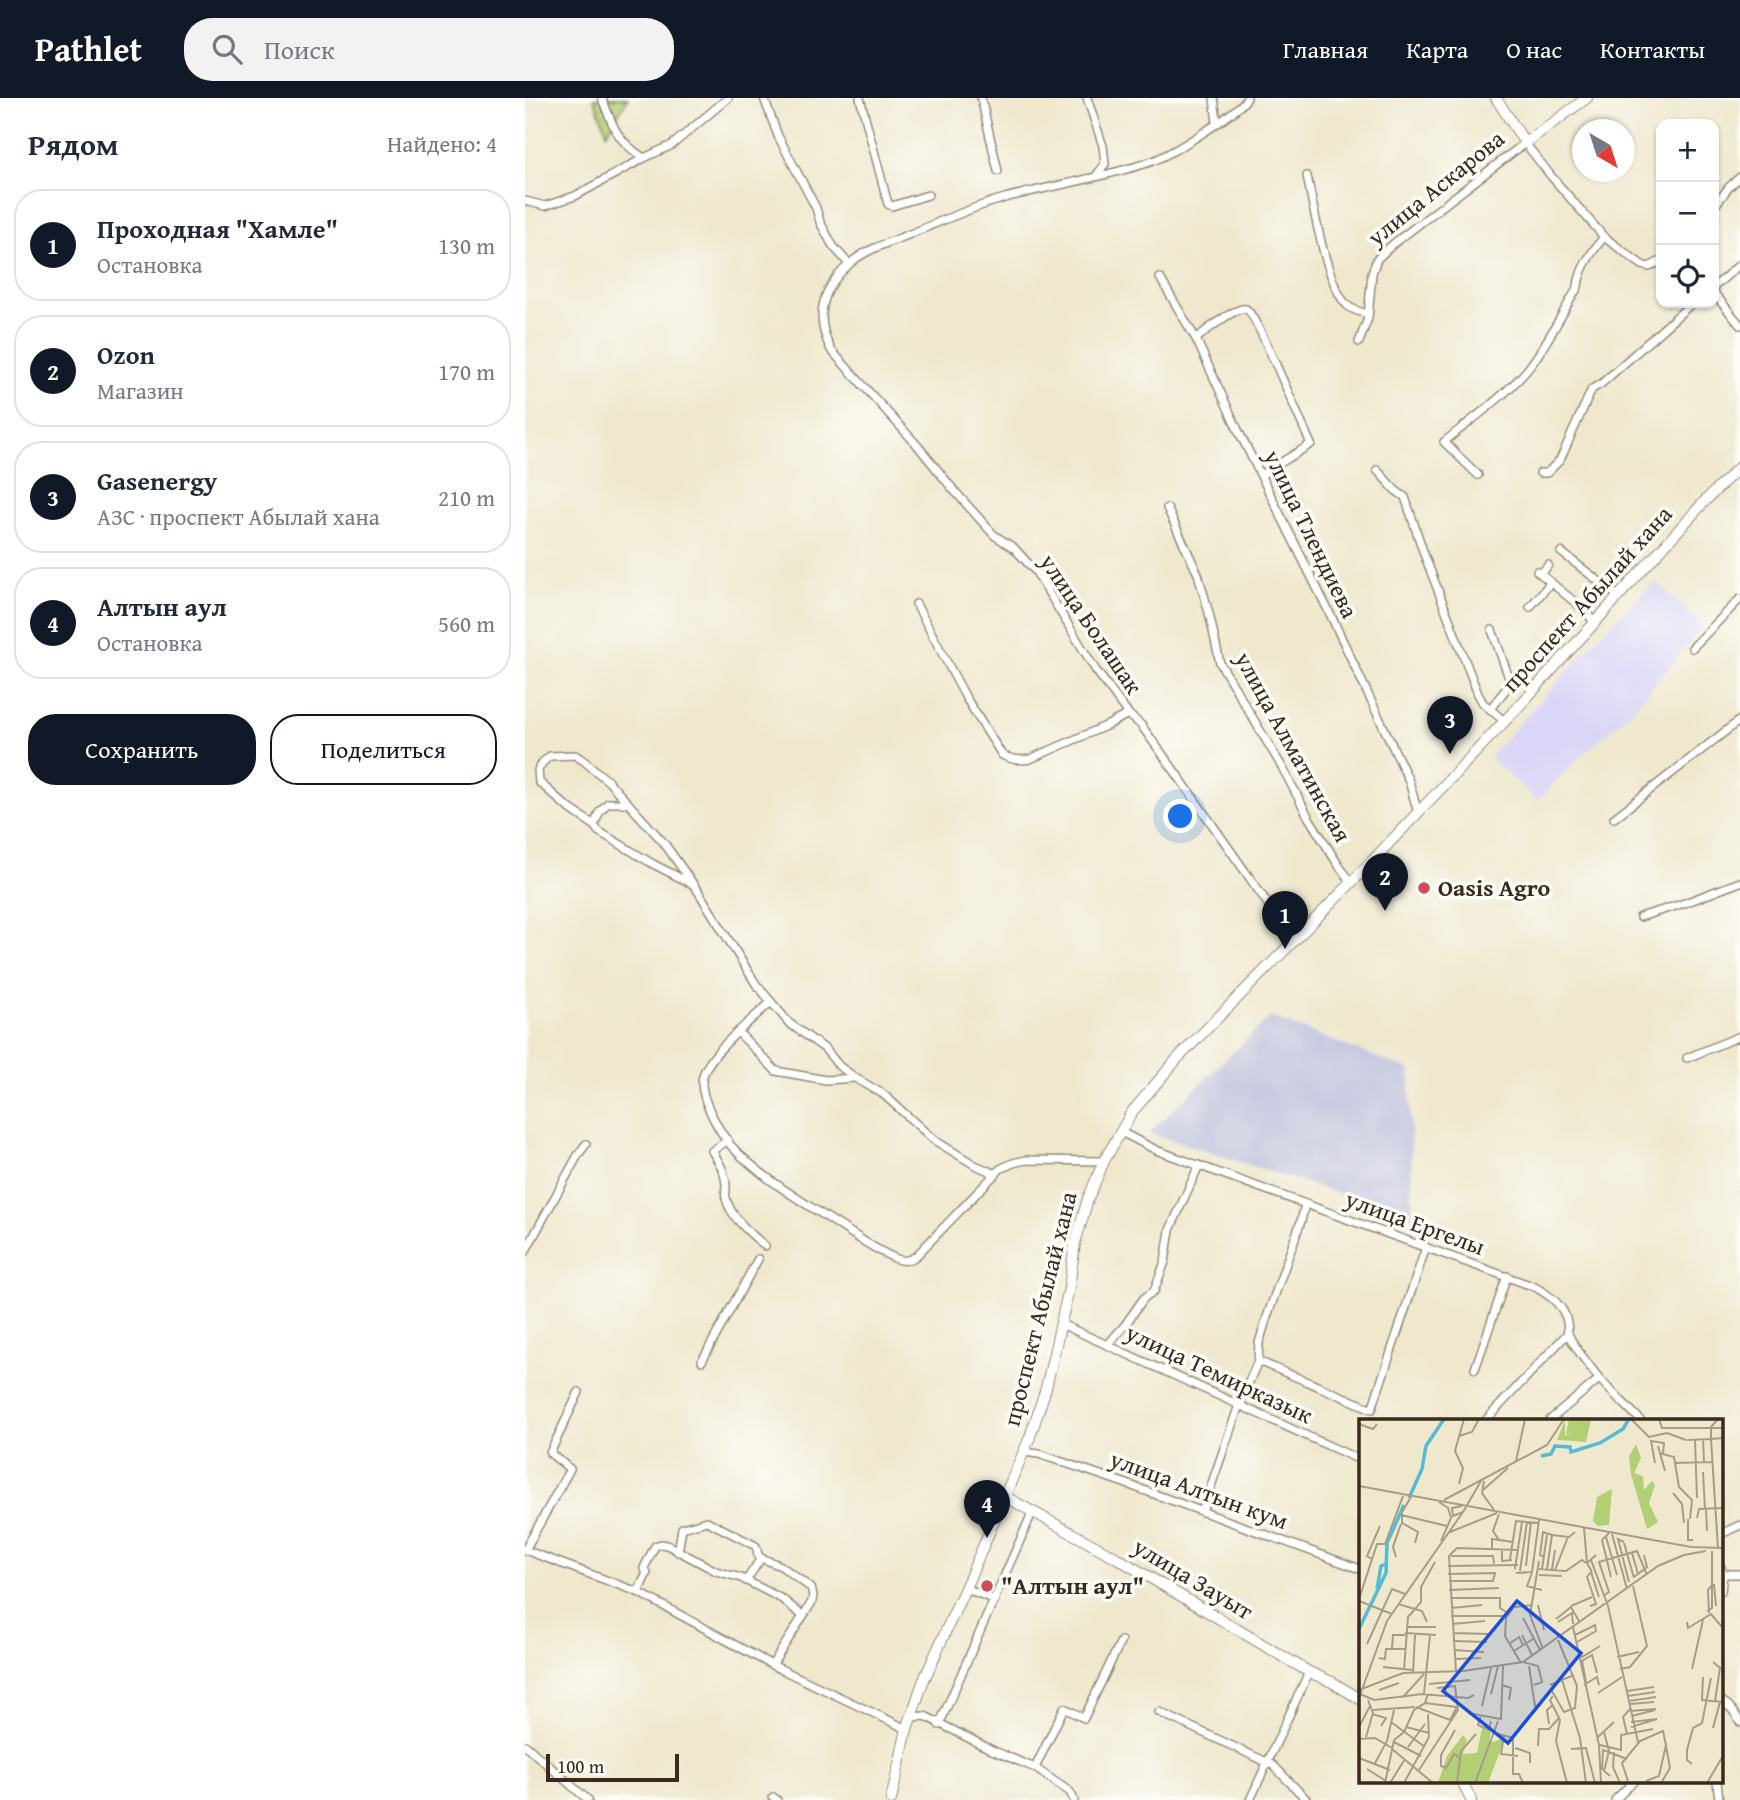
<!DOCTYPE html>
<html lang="ru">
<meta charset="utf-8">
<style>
body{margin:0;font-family:"Gentium Book Plus",serif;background:#f2f2f3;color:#1f2937}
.controls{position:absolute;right:21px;top:21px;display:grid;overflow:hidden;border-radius:14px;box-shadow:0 2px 5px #0004}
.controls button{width:63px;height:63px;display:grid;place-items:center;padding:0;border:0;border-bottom:2px solid #e0e1e3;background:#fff;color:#1f2937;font:35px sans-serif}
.compass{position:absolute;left:1047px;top:21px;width:63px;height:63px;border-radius:50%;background:#fff;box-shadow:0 2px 5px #0004;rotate:141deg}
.scale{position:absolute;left:21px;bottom:18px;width:133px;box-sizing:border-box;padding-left:7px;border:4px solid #3b2a1e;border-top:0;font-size:19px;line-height:24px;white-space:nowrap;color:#3b2a1e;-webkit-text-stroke:5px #fdfcf7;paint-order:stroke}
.you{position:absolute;left:656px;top:719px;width:24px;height:24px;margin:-18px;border:5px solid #fff;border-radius:50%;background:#1a73e8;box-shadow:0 0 0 10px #1a73e833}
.badge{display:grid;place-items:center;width:46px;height:46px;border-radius:50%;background:#111827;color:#fff;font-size:23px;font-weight:700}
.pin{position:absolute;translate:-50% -58px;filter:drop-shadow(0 2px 4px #0008)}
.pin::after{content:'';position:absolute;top:37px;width:24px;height:21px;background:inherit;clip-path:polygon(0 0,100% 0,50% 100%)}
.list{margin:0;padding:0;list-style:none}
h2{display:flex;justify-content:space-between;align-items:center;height:91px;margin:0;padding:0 28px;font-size:30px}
h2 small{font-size:23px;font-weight:400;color:#747a83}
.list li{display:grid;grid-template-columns:46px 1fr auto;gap:21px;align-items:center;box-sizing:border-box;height:112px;margin:0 14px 14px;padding:0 14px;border:2px solid #e0e1e3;border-radius:28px}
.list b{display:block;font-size:26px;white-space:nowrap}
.list p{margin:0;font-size:23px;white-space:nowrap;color:#747a83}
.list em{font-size:23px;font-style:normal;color:#747a83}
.actions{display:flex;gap:14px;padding:21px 28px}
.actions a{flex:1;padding:16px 0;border:2px solid #111827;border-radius:28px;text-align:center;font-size:24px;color:#111827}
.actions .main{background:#111827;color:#fff}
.icon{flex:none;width:38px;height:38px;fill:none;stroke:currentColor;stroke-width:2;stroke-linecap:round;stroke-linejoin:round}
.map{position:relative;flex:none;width:1215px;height:1702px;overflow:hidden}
header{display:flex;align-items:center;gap:42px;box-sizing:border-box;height:98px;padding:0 35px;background:#111827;color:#fff}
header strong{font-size:33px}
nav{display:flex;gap:38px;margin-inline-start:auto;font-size:24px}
.search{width:490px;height:63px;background:#f2f2f3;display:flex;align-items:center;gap:18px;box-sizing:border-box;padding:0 24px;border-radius:28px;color:#747a83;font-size:26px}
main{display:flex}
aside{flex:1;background:#fff}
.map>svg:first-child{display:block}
.built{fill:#dad6f7}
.industrial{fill:#c0c2dd}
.green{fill:#b2cf76;stroke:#767c4a;stroke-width:2}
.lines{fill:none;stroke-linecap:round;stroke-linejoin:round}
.street-casing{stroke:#958976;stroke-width:10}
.secondary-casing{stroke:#958976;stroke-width:12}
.street{stroke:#fff;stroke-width:7}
.secondary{stroke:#fff;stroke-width:10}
.poi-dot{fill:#d1495b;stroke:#fdfcf7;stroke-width:2.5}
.labels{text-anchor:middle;stroke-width:7;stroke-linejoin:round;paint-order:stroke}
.street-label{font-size:24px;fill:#3b2a1e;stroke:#fdfcf7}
.poi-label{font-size:24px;font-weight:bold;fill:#3b2a1e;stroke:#fdfcf7;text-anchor:start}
.inset-river{fill:none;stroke:#55bad4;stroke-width:3.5}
.inset-road{fill:none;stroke:#a79c87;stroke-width:2}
.view{fill:#1d4ed8;fill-opacity:0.15;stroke:#1d4ed8;stroke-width:3.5}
.inset-edge{fill:none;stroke:#3b2a1e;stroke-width:3.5}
</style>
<header>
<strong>Pathlet</strong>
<div class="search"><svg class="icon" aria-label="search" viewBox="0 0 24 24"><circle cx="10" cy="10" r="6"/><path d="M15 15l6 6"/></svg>Поиск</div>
<nav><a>Главная</a><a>Карта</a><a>О нас</a><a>Контакты</a></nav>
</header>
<main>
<aside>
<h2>Рядом<small>Найдено: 4</small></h2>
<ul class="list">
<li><span class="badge">1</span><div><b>Проходная &quot;Хамле&quot;</b><p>Остановка</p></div><em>130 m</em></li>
<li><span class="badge">2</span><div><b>Ozon</b><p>Магазин</p></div><em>170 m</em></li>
<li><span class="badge">3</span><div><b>Gasenergy</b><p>АЗС · проспект Абылай хана</p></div><em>210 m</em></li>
<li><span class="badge">4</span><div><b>Алтын аул</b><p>Остановка</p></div><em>560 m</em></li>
</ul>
<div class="actions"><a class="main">Сохранить</a><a>Поделиться</a></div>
</aside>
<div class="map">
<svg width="1215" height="1702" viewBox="0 0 1215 1702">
<rect width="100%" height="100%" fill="#fdfcf7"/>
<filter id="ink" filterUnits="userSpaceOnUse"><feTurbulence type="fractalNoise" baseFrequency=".0143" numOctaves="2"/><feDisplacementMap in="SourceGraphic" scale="14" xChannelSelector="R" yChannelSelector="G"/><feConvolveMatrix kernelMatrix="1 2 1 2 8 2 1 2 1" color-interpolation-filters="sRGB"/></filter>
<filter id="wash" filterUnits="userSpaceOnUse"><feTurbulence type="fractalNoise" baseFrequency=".00686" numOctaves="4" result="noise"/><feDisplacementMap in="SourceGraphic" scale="28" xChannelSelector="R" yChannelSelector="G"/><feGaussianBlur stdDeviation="1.57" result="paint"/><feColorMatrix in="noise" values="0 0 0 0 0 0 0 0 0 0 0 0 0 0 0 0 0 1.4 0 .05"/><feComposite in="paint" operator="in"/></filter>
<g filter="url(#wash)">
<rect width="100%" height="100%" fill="#efe8cd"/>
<polygon class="built" points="1130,483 1178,528 1109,611 1055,659 1012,703 964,659 1072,540"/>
<polygon class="industrial" points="745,919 885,972 887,1119 624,1035"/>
<polygon class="green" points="69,0 103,0 82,35"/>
</g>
<g filter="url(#ink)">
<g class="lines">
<defs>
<g id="street">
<path d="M77 0C88 29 92 43 119 60"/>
<polyline points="239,0 253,38 291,110 295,124 308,148 324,166"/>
<polyline points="335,0 363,106 367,108 403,97"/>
<polyline points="456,0 473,73"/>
<polyline points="562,0 578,48 580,66 571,78"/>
<polyline points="689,0 692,24"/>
<path d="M722 0C712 16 645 57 625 64 578 80 528 87 480 100 447 109 417 123 385 136 368 143 342 151 328 163 298 188 288 216 306 252L393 348 427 390 469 437 489 450 511 474 570 571 603 616 616 627 651 675 769 843"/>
<path d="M782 78C788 107 802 190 823 208 829 213 836 214 843 216"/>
<polyline points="0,103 20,108 50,98 119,60 147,47 203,0"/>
<polyline points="1189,109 1204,89 1215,79"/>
<polyline points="635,180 671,241 713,332 807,520 884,683 893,715"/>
<polyline points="1189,189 1215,166"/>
<polyline points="1189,195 1215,227"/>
<path d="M671 241C679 234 711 208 721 211 730 213 778 330 786 346L736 377"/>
<polyline points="834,244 843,220 847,175 852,161 868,146 1000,45 1026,78 1079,139 1117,167 1124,169 1136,163"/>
<polyline points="852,372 870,392 880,399 899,456 953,596 958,605 979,623"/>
<polyline points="1015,375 1022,375 1035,362 1067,291 1076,286 1167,205"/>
<path d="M953 377 919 344C946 322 979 299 1002 272 1021 249 1037 215 1053 189 1054 171 1068 152 1079 139"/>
<polyline points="642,410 673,476 684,515 695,565 757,669 784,720 814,768 827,785"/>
<polyline points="1036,454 1093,498"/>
<polyline points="1012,473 1052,506 1070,524"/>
<polyline points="1016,476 1023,467"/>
<path d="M391 506 441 600 477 657C487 662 495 663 505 661L583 627 603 616"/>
<polyline points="1005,509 1026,484"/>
<polyline points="1167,550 1215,501"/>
<polyline points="965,611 982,590 984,580 967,532"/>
<polyline points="1089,720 1215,622"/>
<polyline points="69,727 75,713 83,705 103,705"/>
<polyline points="169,787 128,766 73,733 69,727 41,708 14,684 13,672 18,664 25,658 50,657 59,663 83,683 139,745 173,793 231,886 264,925 300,951 314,968 332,981 358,996 409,1042 450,1067 471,1076"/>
<polyline points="1115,819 1157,806 1215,784"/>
<path d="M246 904C228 921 184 955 178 978 172 998 198 1041 212 1054 242 1083 277 1103 312 1126 331 1138 351 1153 372 1161 379 1164 386 1162 392 1157L475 1071 488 1065 501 1062 579 1063"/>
<polyline points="213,934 251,973 301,982 330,980"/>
<polyline points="1162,960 1215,938"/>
<path d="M596 1034 631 1052 1010 1189C1024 1197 1039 1207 1042 1224 1043 1227 1042 1231 1043 1235 1046 1245 1066 1270 1073 1279 1086 1295 1102 1307 1115 1322"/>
<path d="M203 1042 187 1053C194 1064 201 1075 201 1089 201 1094 200 1095 201 1100 205 1119 226 1136 240 1148"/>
<polyline points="0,1154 53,1057 61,1046"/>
<polyline points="536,1226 835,1362"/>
<polyline points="582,1247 600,1227 619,1200 629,1193 640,1164 645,1132 674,1067"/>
<polyline points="177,1263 233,1161"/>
<polyline points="733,1263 847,1311 901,1149"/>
<polyline points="950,1271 982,1178"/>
<polyline points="961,1322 1043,1235"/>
<polyline points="1025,1322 1074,1281"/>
<polyline points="498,1354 514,1356 599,1385 835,1471"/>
<polyline points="677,1414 714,1307 733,1263 734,1245 742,1219 776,1123 780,1106"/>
<polyline points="1196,1436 1215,1427"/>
<polyline points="0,1452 113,1494 247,1567 382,1631"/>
<polyline points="0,1452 45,1371 25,1355 54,1294"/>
<polyline points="153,1454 157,1430 182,1423 231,1448 233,1457 236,1460 256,1468 286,1490 288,1497 287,1504 247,1567"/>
<polyline points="1196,1469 1198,1476 1196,1493"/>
<polyline points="1198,1476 1215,1476"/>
<polyline points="221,1483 236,1460"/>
<polyline points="440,1490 470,1502"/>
<polyline points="113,1494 122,1475 119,1470 130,1448 136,1446 142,1447 191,1473 216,1480 257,1501 278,1518"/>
<path d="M1196 1603C1205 1607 1210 1615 1215 1624"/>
<polyline points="634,1614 748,1667 782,1702"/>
<polyline points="386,1619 400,1618 467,1652 510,1670 545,1694 549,1702"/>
<polyline points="414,1627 507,1415"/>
<polyline points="0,1647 63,1702"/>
<polyline points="510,1670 539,1610 559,1620 596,1543"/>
<polyline points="1192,1683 1194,1702"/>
<polyline points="248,1699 252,1702"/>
<polyline points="725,1702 784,1574"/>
<polyline points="1090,1702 1109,1683"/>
</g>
<g id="secondary">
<polyline points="971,0 1000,45 1062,0"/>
<polyline points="479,1398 592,1460 784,1574 807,1584 835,1601"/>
<polyline points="937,1683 946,1702"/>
<polyline points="366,1702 382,1631 398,1584 445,1479 505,1339 521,1290 544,1190 550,1145 563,1101 579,1063 607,1014 652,961 830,781 996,606 1179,404 1215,368"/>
</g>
</defs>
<use href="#street" class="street-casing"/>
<use href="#secondary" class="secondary-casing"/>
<use href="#street" class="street"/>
<use href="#secondary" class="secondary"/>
</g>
</g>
<g class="poi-dot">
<circle cx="899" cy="790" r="7"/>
<circle cx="462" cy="1488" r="7"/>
</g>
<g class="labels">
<g class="street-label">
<text transform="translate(911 90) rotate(-39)" y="8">улица Аскарова</text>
<text transform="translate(786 436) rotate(64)" y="8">улица Тлендиева</text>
<text transform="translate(1062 501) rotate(-48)" y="8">проспект Абылай хана</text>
<text transform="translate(566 526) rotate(56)" y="8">улица Болашак</text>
<text transform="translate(768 649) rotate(61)" y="8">улица Алматинская</text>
<text transform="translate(890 1125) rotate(20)" y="8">улица Ергелы</text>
<text transform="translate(515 1211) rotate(-76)" y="8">проспект Абылай хана</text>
<text transform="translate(694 1276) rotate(25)" y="8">улица Темирказык</text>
<text transform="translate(674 1392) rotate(20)" y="8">улица Алтын кум</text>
<text transform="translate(668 1481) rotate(31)" y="8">улица Зауыт</text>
</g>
<g class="poi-label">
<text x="913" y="798">Oasis Agro</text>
<text x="476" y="1496">"Алтын аул"</text>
</g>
</g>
<g transform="translate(834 1321)">
<rect width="364" height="364" fill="#efe8cd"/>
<path d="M210 0H232L227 23 198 21 206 1V16H213L207 15ZM277 25 282 39 275 54 284 57 285 71 293 62 296 66 290 84 299 103 288 110 272 55 270 37ZM253 70 250 106 239 107 234 102 238 78ZM123 309 132 313 130 324 146 319 129 364H79L88 337 104 316 108 321 104 335 118 334Z" fill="#b2cf76"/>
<path class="inset-river" d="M182 37 192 35 196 27 211 28 212 33 241 24 264 10 270 0M50 79 63 50 67 27 85 0M18 170 22 147 27 145M0 210 27 154 28 124 45 86"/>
<path class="inset-road" d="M272 0 290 18 308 14 327 21M300 0 303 9H364M0 5 14 10 18 5M100 17 113 13 120 0M344 20 345 43M328 21 352 20V8L359 0M336 21 338 79M299 27 306 52M300 34 315 38 320 68 333 81 331 100M157 42 166 0M296 44 292 22 305 24 304 34M315 44 354 43M344 53 346 90M125 62 123 74 135 91M100 65 104 49 96 32 105 0M0 67 332 128 364 129M124 71 149 49M314 74 323 85 325 104M52 78 43 93V104L59 113 56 124M85 81 188 26 205 0M80 83 89 89 92 99 82 122M103 87 93 89 94 97 104 93 122 62M347 90 348 112M140 95 134 112 140 121M42 96 88 107M338 99 340 90 364 89M329 100V121H334M225 109 228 144M91 113 138 94M250 114 243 121 252 158M253 115 268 170M193 116 210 118 216 113M247 118 258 156M265 123 259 120 270 163M265 124 275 159M133 129V120L154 123M143 130V142L153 141M359 130 352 20 364 19M273 134 279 155M325 136 347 132M92 137H134L135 145M37 138 34 128 42 105M185 138 181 136 184 113 193 116 188 150M13 140 8 137 21 107M151 140 157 102 180 104M232 141 249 187 279 323M180 142 171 196 184 230M89 147 159 146M167 147 172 103M156 150 163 103M180 150 193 151 196 131M183 150 188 116M193 151 207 152 223 141 227 144M196 151 209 118M161 152 168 103M232 153 240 178M233 153 228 144 237 136M157 154 173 153 180 101M173 154 168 167 183 171M89 155 136 154 134 162H90M180 156 203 157M275 158 288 148 285 136M355 165 357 187M90 171 140 169M244 177 250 173 240 143 278 132 288 156M91 179H141V189L149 194M0 180 18 125H26L44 77M0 182 33 195M39 185 63 192 68 203M179 186 185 211M212 187 233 178M231 187 237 185 228 158 232 153M92 189 123 186M348 192 353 189V132M350 194 349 171 354 165M92 197H148M164 199 181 231M197 200 212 188 220 202M199 203 213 194 214 205M328 203 329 209 352 195 364 209M93 205 126 202M47 208H77M214 208 240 326 242 364M46 214 77 216M94 214 130 215M163 216 173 236M216 216 236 206 237 212 218 223M94 222 128 223M8 225 33 170 46 175M150 225 160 218 164 226M218 228 223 238 241 227M33 229 34 216H46M95 231 125 233M155 232 174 220M258 238 280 233M20 239 26 240 27 230H46M96 240 122 239M164 243 179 247 183 263 175 266M354 243 361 249 356 282M162 244 146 217 147 199 155 188 174 186M170 247 176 288V283M24 248 54 251M261 250 271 248 288 227 274 167M333 250 344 201M45 251 49 198 62 183V168L76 143M97 253 90 137 98 129 159 131M54 254 56 216M344 258 343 281 364 283M203 261 221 319 227 364M227 263 223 242 233 236 238 254M70 265 111 261M143 266 152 269 150 281M191 266 215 256M225 266 238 258 240 266M0 271 44 254 104 252 164 243 299 147 325 136M20 271 40 264M193 272 205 293 216 289 218 267 199 221M268 272 295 268M239 274 263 258M1 275 15 281 63 275 109 279 115 276M65 275 71 216M132 275 139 247M194 277 191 281 201 301 197 322 208 364M269 277 296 273M44 278 65 255M0 279 28 202 104 93M270 282 297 278M66 284 98 288M271 285 295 283M123 287 132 249M57 288 91 301 98 288M13 291 56 288M271 292 297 290M109 294 142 300 144 247M13 295 27 299 22 307M122 296 119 306 130 311 132 302M273 297 296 291M32 303 66 328M272 303 298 300 272 308M190 305 188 291 194 286M0 308 11 287M47 308 70 314M354 309 361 283M96 311 82 336V347L87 349 95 335 101 339M245 313 250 332 245 352 251 357M136 314 154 319V355H160L164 364M268 315 264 298 271 290M145 316 142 335 159 337M7 318 14 294 9 281M238 319 255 303M0 320 16 319 33 329M35 323 62 337M241 326 262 331V316L294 310M179 327 180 310H190L200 299M49 328 66 305M156 329 171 334V344M33 330 74 364M212 330 227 329 236 364M255 333 254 348 261 364M0 339 31 351M16 344 28 322 35 291M333 345 328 341V331L334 309 343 304 352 259M8 350 27 362M60 351 99 291 96 267 78 269M243 351 244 331 268 340M269 362 263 344 281 322 304 312 307 326 300 357 287 362M26 364 35 321 45 313 55 291 66 284 69 275M31 364 46 340M45 364 70 318 69 295M98 364 102 332 117 315M116 364 139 302M302 364 311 349 307 327M348 364 364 337"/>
<path class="view" d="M158 182 222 234 149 324 84 272Z"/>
<rect width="364" height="364" class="inset-edge"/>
</g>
</svg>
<div class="controls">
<button>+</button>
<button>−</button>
<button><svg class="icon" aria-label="locate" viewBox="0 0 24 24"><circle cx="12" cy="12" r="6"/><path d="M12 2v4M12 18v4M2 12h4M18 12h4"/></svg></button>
</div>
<svg class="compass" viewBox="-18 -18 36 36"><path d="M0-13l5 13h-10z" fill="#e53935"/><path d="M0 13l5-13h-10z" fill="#747a83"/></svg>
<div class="scale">100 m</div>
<div class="you"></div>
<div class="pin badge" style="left:760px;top:851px">1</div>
<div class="pin badge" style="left:860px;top:813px">2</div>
<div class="pin badge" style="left:925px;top:656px">3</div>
<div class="pin badge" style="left:462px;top:1440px">4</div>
</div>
</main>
